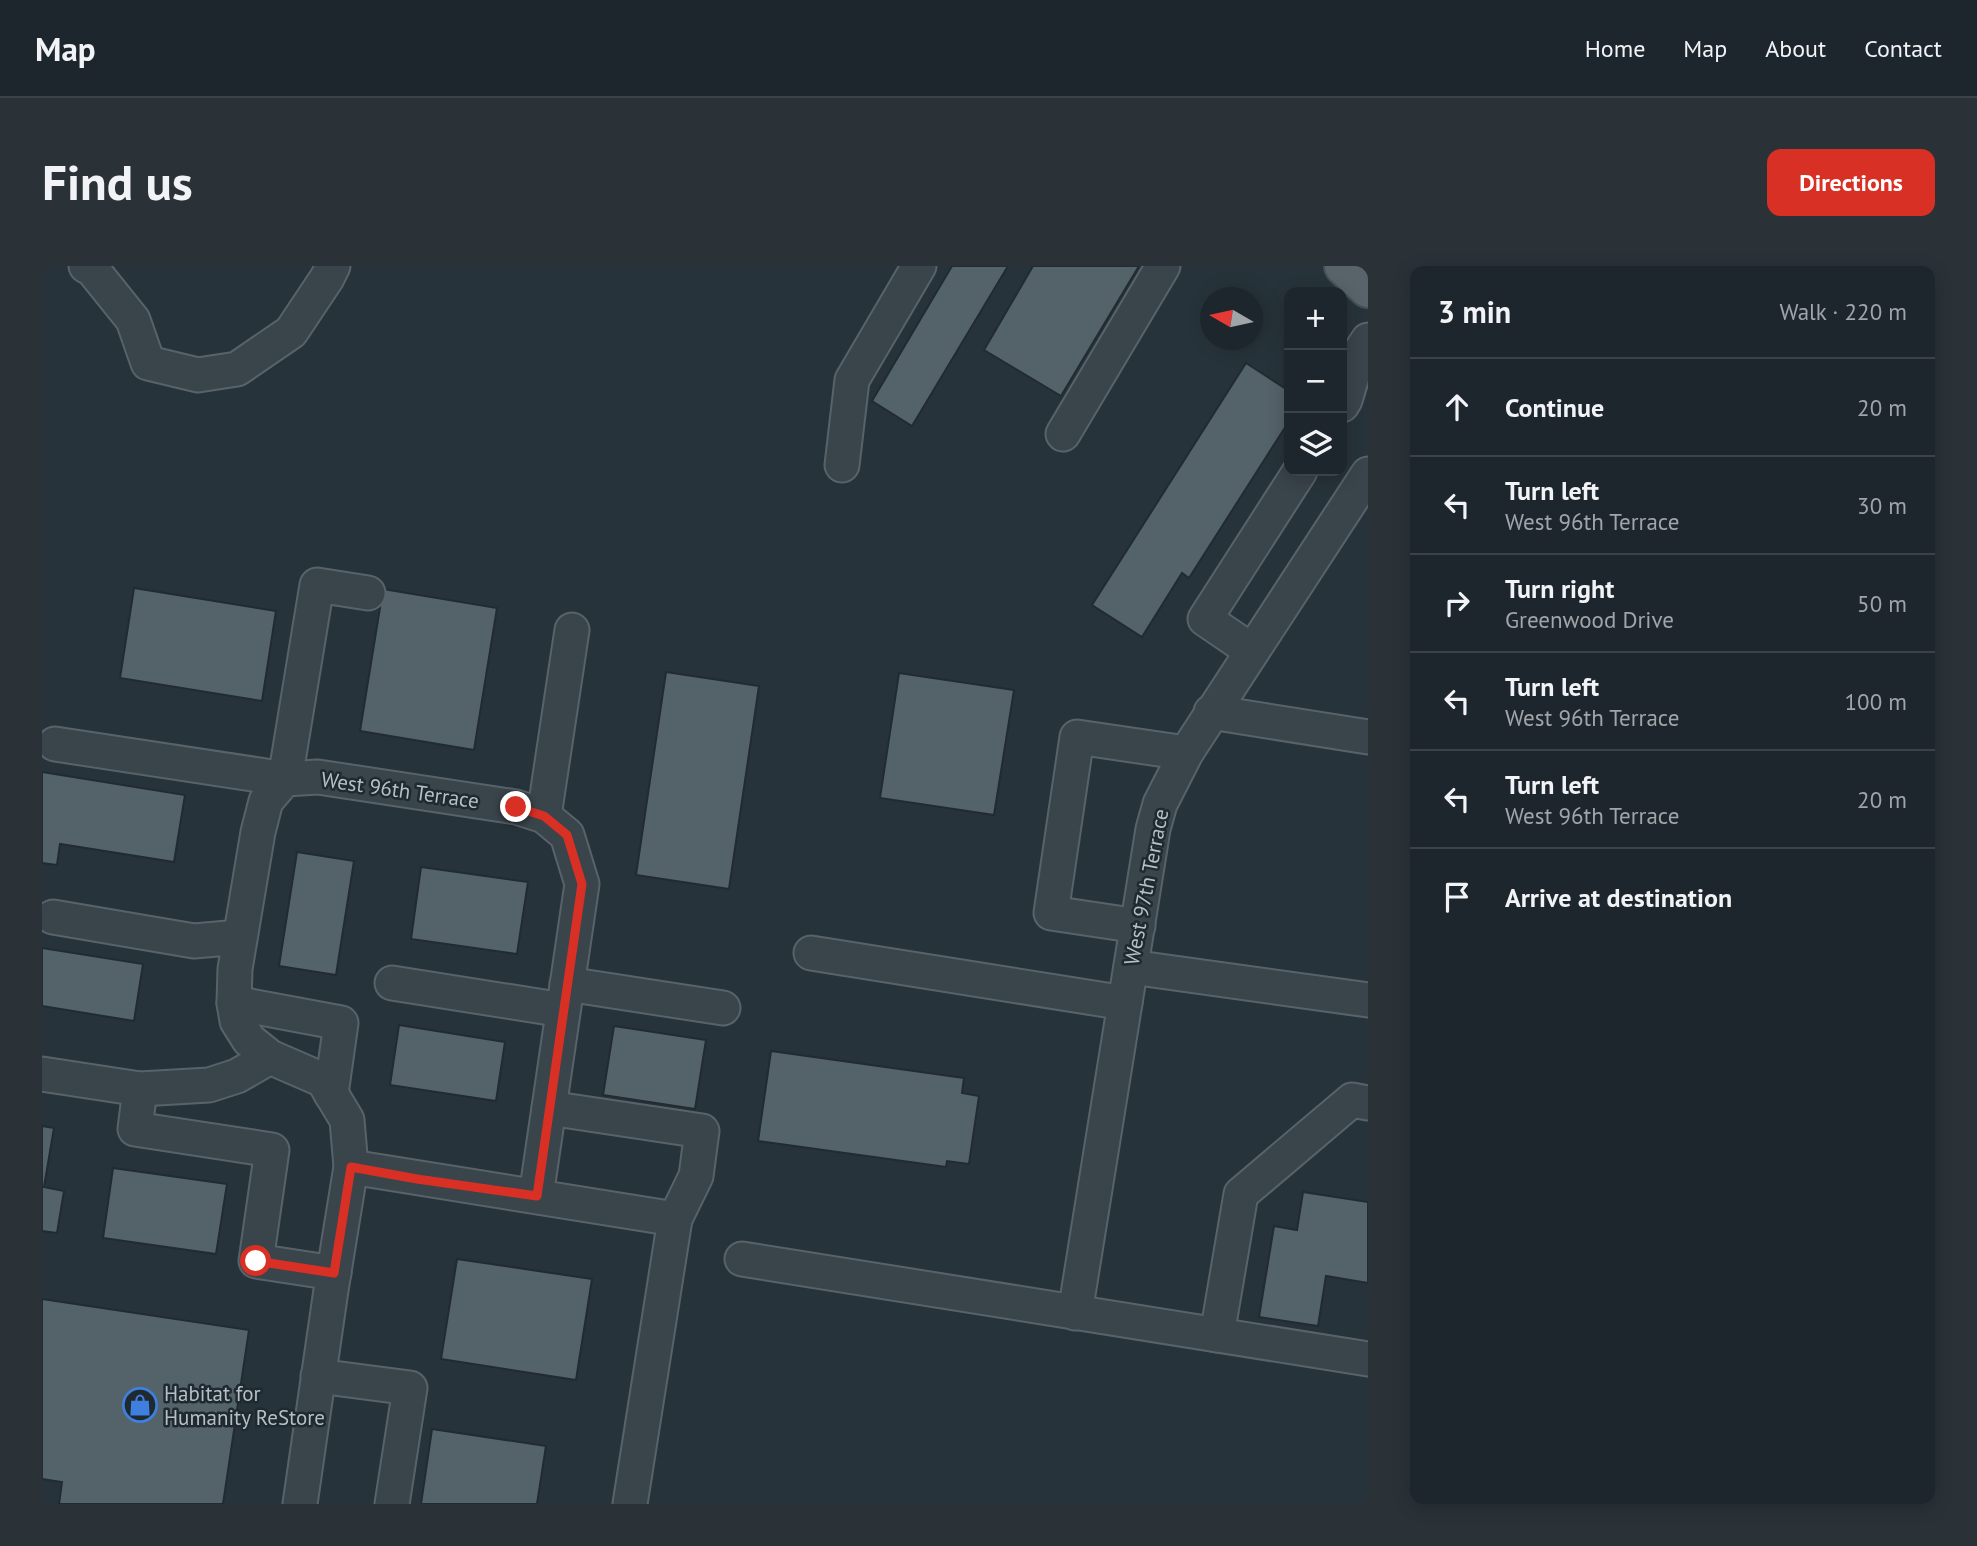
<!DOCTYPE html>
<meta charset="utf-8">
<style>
body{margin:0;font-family:"PT Sans",sans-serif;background:#2a3238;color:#f1f3f6}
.controls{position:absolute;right:21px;top:21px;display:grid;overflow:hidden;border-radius:14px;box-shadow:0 4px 18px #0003}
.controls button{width:63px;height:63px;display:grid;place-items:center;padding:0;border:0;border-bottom:2px solid #3b4348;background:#1d262c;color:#f1f3f6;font:35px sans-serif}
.compass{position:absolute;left:1158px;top:21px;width:63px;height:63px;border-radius:50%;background:#1d262c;box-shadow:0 4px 18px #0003;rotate:279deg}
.stop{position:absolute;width:21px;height:21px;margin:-16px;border:5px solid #d93025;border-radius:50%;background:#fff}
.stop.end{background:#d93025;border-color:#fff;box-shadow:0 2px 7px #0008}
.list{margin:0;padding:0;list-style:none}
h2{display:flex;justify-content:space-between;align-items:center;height:91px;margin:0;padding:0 28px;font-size:30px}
h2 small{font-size:23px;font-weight:400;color:#a0a5a9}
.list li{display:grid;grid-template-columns:46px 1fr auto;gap:21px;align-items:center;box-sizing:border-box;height:98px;padding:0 28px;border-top:2px solid #3b4348}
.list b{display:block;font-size:26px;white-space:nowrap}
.list p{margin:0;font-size:23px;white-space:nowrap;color:#a0a5a9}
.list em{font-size:23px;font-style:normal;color:#a0a5a9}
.icon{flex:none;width:38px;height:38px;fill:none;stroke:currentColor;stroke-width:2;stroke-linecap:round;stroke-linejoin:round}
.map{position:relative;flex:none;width:1326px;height:1238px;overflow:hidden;border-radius:14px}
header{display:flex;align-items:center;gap:42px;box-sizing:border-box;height:98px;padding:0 35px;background:#1d262c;border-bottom:2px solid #3b4348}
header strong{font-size:33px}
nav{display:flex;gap:38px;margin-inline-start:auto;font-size:24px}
.intro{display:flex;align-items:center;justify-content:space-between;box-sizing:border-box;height:168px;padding:0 42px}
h1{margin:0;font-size:49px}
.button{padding:18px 32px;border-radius:14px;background:#d93025;color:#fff;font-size:24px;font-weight:700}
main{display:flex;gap:42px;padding:0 42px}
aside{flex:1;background:#1d262c;border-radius:14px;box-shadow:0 4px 18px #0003}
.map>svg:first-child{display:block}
.building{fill:#54626a;stroke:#212b32;stroke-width:2}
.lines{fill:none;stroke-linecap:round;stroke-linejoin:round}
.minor-casing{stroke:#586269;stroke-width:37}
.major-casing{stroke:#465057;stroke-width:42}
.minor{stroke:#3a444b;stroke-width:33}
.major{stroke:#58646a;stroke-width:38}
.route{stroke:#d93025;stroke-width:9}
.labels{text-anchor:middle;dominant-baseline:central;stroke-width:5;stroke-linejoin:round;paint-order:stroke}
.street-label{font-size:21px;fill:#b6bfc6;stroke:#1f2930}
.poi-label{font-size:21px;fill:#b6bfc6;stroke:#1f2930;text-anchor:start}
</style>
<header>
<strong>Map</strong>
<nav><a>Home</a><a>Map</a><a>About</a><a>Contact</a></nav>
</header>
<div class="intro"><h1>Find us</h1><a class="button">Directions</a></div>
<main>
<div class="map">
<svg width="1326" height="1238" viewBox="0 0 1326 1238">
<rect width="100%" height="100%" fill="#27333a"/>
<g class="building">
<polygon points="910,0 966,0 870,160 830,135"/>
<polygon points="991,0 1097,0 1019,130 942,84"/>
<polygon points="1204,97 1247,125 1247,166 1242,163 1147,312 1140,307 1100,371 1050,339"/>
<polygon points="92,322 234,345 220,435 78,412"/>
<polygon points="341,323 455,342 432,484 318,465"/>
<polygon points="624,406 717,420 687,623 594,609"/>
<polygon points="857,407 972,424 952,549 838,532"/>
<polygon points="0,506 143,529 132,596 18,578 15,599 0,597"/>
<polygon points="255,586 312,595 294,709 237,700"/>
<polygon points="379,601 486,616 475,688 369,673"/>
<polygon points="0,682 101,698 92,755 0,740"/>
<polygon points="357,759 463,776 454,835 348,819"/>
<polygon points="572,760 664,774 653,843 561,829"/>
<polygon points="729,785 922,812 920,827 937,830 927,898 905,895 904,901 716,875"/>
<polygon points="0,860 12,862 2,921 22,925 15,967 0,965"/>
<polygon points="71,902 185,918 174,988 61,972"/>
<polygon points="1261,926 1326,936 1326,1017 1284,1010 1276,1060 1217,1051 1232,960 1255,964"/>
<polygon points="415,993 550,1013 534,1114 399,1093"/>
<polygon points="0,1033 207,1064 181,1238 17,1238 20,1216 0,1213"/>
<polygon points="390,1163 504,1180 495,1238 379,1238"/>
</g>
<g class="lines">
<g class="minor-casing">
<g id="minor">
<polyline points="44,0 50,3 91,54 106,97 156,109 195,103 249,66 285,12 291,0"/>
<polyline points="1300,139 1303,134 1317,88 1326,74"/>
<polyline points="1021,168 1121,0"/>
<polyline points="800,199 810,114 877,0"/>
<polyline points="1210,385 1163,353 1258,205"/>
<polyline points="1169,446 1326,471"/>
<polyline points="13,478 243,513 275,319 326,327"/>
<polyline points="502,550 530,364"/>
<polyline points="11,651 152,675 198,671"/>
<polyline points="1096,660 1009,647 1035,471 1144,487"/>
<polyline points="769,687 1083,737"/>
<polyline points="1089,701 1326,734"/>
<polyline points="350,717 521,744"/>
<polyline points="525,718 681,742"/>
<polyline points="192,737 299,757 289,828"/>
<polyline points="0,808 98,823 167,819 195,810 228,791"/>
<polyline points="98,823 93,863 230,884 214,995 292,1007"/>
<polyline points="507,842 660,865 654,910 633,953 588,1238"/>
<polyline points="309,901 633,953"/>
<polyline points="700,993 1326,1093"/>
<polyline points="1033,1047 1111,563 1118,538 1144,487 1326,208"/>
<polyline points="1175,1069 1199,928 1310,834 1326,837"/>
<polyline points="276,1110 368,1122 350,1238"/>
<polyline points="258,1238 289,1024 309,901 305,854 281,814 228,791 207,774 195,755 192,737 193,703 216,566 224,535 243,513 276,511 474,541 502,550 525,569 540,618 494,930"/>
</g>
</g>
<g class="major-casing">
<polyline id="major" points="1302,0 1326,22"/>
</g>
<use href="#minor" class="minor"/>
<use href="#major" class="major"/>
</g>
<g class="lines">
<polyline class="route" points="214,995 292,1007 309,901 375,913 495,930 540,618 525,569 502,550 474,541"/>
</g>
<defs>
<g id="shop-ring" transform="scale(1.75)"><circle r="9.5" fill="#1f2930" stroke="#3f7fe0" stroke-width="1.5"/><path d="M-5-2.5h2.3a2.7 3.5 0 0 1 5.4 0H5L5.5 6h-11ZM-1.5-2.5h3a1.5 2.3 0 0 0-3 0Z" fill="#3f7fe0"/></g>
</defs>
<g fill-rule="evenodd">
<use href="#shop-ring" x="98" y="1139"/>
</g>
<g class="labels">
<g class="street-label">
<text transform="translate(358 524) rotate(8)">West 96th Terrace</text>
<text transform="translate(1104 621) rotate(-79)">West 97th Terrace</text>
</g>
<g class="poi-label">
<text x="122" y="1127">Habitat for<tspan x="122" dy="24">Humanity ReStore</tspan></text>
</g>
</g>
</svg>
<div class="controls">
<button>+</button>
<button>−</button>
<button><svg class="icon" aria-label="layers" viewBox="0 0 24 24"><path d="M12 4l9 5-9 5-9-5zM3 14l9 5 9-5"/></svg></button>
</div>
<svg class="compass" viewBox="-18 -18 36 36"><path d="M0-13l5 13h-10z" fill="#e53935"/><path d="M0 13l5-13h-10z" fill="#a0a5a9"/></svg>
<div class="stop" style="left:214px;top:995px"></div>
<div class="stop end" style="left:474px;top:541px"></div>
</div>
<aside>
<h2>3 min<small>Walk · 220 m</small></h2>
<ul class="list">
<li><svg class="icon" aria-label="ahead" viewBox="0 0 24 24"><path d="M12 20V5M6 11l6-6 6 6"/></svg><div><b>Continue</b></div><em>20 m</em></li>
<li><svg class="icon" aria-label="left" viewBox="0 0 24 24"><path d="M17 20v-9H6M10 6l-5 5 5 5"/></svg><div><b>Turn left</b><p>West 96th Terrace</p></div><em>30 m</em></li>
<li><svg class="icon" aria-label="right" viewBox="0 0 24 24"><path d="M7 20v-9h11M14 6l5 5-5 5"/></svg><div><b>Turn right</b><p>Greenwood Drive</p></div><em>50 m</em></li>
<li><svg class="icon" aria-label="left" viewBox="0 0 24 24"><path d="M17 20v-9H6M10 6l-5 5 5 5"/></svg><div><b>Turn left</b><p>West 96th Terrace</p></div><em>100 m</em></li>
<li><svg class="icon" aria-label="left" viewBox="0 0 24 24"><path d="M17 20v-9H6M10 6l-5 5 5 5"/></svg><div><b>Turn left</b><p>West 96th Terrace</p></div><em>20 m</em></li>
<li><svg class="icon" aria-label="arrive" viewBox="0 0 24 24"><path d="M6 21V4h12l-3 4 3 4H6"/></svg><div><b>Arrive at destination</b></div></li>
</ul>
</aside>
</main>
